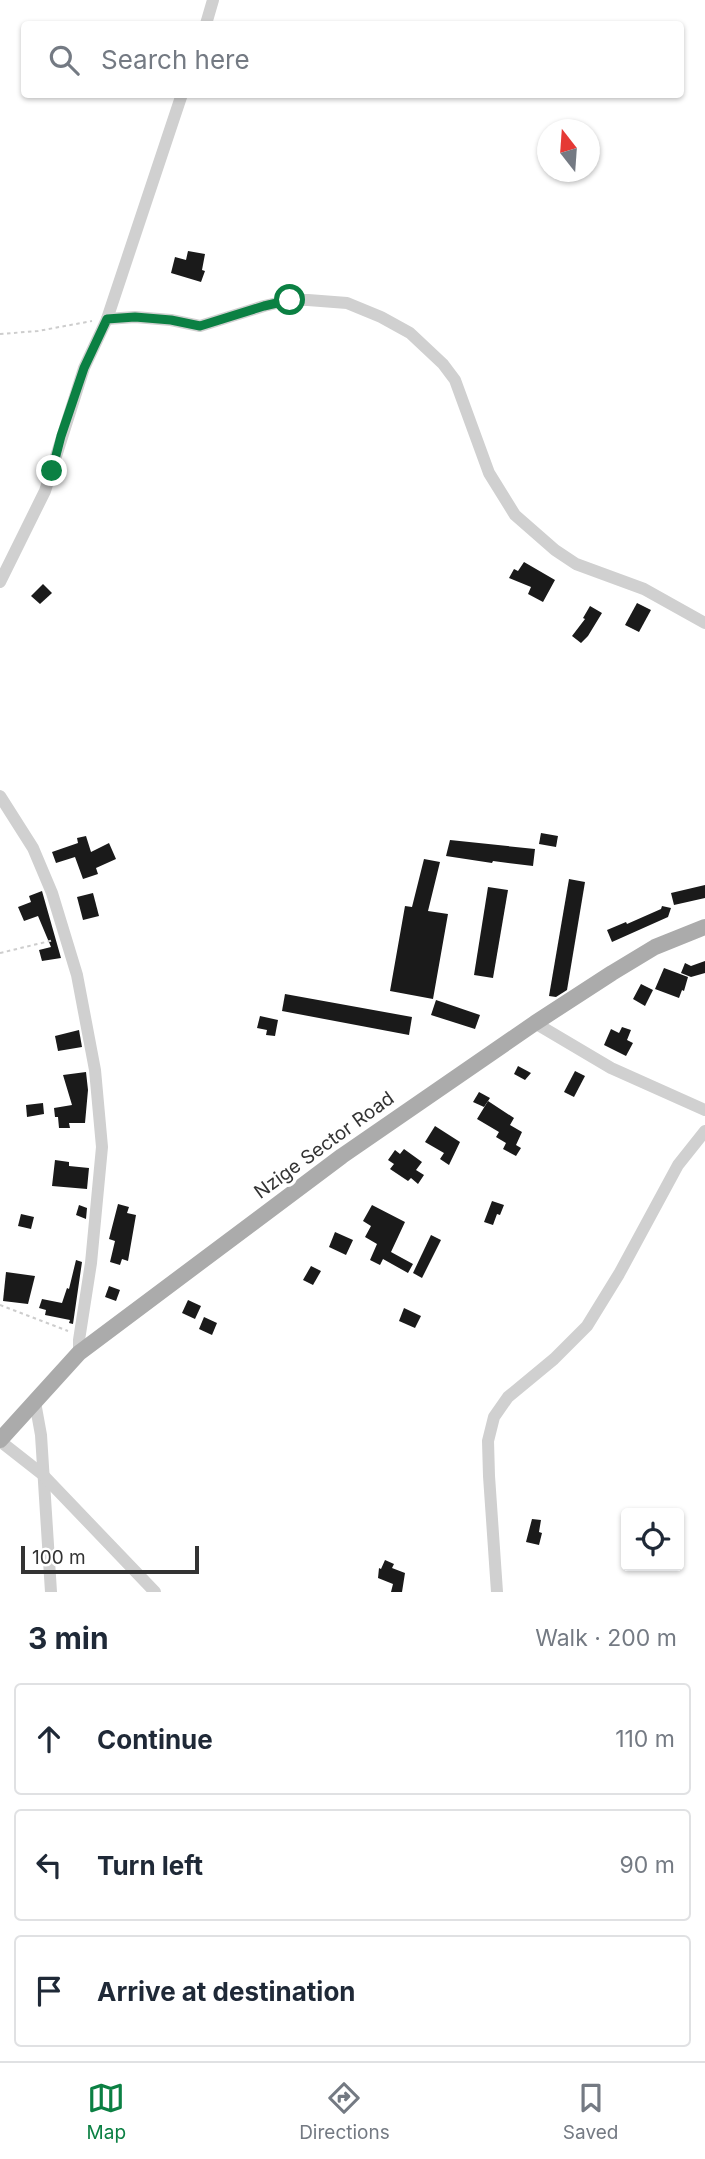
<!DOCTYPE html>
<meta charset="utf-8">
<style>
body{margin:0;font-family:Inter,sans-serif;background:#f2f2f3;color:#1f2937}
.controls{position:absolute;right:21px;bottom:21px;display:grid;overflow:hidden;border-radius:7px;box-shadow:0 2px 5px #0004}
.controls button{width:63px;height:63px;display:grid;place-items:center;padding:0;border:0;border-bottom:2px solid #e0e1e3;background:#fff;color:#1f2937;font:35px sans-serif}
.compass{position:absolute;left:537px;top:119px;width:63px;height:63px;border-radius:50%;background:#fff;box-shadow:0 2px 5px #0004;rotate:343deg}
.scale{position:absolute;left:21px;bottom:18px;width:178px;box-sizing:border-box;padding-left:7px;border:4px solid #333;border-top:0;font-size:19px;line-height:24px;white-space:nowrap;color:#333;-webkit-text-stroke:5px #fff;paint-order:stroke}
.stop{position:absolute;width:21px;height:21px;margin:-16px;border:5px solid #0b8043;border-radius:50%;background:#fff}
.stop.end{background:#0b8043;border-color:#fff;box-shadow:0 2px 7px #0008}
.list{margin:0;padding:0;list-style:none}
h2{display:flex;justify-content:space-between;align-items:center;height:91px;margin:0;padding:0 28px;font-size:30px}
h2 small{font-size:23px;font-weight:400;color:#747a83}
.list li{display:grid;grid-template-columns:46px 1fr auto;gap:21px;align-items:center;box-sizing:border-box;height:112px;margin:0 14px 14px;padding:0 14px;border:2px solid #e0e1e3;border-radius:7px}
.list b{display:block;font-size:26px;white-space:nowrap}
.list em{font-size:23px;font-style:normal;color:#747a83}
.icon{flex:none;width:38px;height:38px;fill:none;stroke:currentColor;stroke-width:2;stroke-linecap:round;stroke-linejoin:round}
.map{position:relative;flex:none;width:705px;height:1592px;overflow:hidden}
.search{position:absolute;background:#fff;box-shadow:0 2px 5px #0004;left:21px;right:21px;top:21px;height:77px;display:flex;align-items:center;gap:18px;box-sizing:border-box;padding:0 24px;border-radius:7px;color:#747a83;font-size:26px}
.sheet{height:469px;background:#fff}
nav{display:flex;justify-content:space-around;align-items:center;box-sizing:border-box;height:98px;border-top:2px solid #e0e1e3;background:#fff;font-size:19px;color:#747a83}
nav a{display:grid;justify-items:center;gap:4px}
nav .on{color:#0b8043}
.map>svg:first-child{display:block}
.building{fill:#1a1a1a}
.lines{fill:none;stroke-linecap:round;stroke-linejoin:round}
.path{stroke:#cdcdcd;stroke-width:2;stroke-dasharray:3.5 3.5;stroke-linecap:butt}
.minor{stroke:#d0d0d0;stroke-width:12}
.major{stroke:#ababab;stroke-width:16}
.route{stroke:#0b8043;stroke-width:9}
.labels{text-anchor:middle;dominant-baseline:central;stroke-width:7;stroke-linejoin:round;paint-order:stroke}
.street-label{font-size:19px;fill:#333;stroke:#fff}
</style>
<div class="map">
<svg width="705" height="1592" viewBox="0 0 705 1592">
<rect width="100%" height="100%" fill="#fff"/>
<g class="building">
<polygon points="188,251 205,254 202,270 205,271 201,282 171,273 175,257 186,260"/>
<polygon points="524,562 555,580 543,602 528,594 531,587 509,578 514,569 518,571"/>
<polygon points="43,584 52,593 40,604 31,596"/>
<polygon points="637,603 651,610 639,632 625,625"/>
<polygon points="590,606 602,613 588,636 581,643 572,636 585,619 583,618"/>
<polygon points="541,833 558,836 556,847 539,844"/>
<polygon points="86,836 91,852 109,843 116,859 96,868 98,874 83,879 75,857 56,863 52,852 78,843 77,838"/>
<polygon points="450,840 535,849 533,866 493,861 492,863 446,856"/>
<polygon points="424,859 440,862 428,911 448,914 433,999 390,991 405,906 412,907"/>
<polygon points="569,879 585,882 567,990 556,997 549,996"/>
<polygon points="705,885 705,898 674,905 671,893"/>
<polygon points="488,887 508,890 493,978 474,975"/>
<polygon points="42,891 61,958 42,961 39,950 51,947 38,916 24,921 18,907 31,902 29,896"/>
<polygon points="93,893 99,916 83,920 77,897"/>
<polygon points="662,906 671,908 668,917 612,942 607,930 626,922 627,924 661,909"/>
<polygon points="705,961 705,973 691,977 681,973 685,963 691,966"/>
<polygon points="664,968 688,977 684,991 682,990 679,998 655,989"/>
<polygon points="641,984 653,990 645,1006 633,999"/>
<polygon points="285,994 412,1017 409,1035 282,1011"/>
<polygon points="436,1000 480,1015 475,1029 431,1015"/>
<polygon points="260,1016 278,1020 275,1036 266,1035 267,1030 257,1028"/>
<polygon points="622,1027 631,1030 627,1040 633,1043 626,1056 604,1045 611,1029 619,1033"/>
<polygon points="79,1030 82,1047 58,1051 55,1036"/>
<polygon points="518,1066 531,1073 525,1080 514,1074"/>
<polygon points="575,1071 585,1076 574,1097 564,1092"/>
<polygon points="86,1072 88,1090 85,1123 69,1123 70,1128 59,1128 58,1117 55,1117 54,1108 72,1105 63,1075"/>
<polygon points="479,1092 490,1098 484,1107 473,1102"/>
<polygon points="488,1101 514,1118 510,1125 522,1132 516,1145 521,1148 516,1156 503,1149 506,1143 496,1137 499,1132 477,1119"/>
<polygon points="43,1103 44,1114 27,1117 26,1105"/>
<polygon points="435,1126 460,1142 449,1165 440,1159 444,1153 425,1142"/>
<polygon points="404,1149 422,1162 416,1170 424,1175 418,1184 411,1178 408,1181 390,1169 394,1164 388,1160 395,1150 400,1154"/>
<polygon points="55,1160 69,1162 69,1166 89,1168 87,1189 52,1186"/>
<polygon points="492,1201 504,1205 500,1215 497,1214 493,1225 484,1222"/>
<polygon points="118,1204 129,1207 127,1213 136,1215 128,1261 122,1259 120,1265 110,1262 115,1241 109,1239"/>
<polygon points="79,1205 87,1208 86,1219 76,1215"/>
<polygon points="372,1205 405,1222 391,1252 413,1264 408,1273 383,1259 380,1265 370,1260 377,1244 365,1237 371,1226 363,1221"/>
<polygon points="21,1214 34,1217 31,1229 18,1226"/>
<polygon points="335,1232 353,1240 346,1255 329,1247"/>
<polygon points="431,1235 441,1240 422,1278 413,1273"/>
<polygon points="76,1260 82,1262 73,1324 69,1323 70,1320 45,1315 46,1310 39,1308 42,1299 62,1303 67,1288 69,1289"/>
<polygon points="311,1266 321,1271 313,1285 303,1280"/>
<polygon points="6,1272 35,1276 28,1304 3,1301"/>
<polygon points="109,1286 120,1290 116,1301 105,1297"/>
<polygon points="188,1300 201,1306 195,1319 182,1313"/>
<polygon points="404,1308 421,1316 415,1328 399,1321"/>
<polygon points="204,1317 217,1323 212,1335 199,1329"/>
<polygon points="532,1519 541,1520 539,1532 542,1533 539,1545 526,1542"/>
<polygon points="385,1560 394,1564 392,1568 405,1573 402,1592 391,1592 393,1584 378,1578 379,1568 381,1569"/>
</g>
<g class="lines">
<g class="path">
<polyline points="0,334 38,331 92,321"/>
<polyline points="0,953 54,940"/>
<polyline points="0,1305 68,1331"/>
</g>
<g class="minor">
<polyline points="206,24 213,0"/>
<polyline points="107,319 135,317 171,320 200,326 264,306 290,300 308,300 347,303 381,317 410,333 443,364 455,380 489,473 515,515 555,550 576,564 644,589 705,623"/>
<polyline points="0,582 45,491 84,368 107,319 182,94"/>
<polyline points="0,796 33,848 52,893 77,975 95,1070 102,1147 91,1263 79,1340 79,1353"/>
<polyline points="535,1023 611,1068 705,1110"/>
<polyline points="35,1402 41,1435 51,1592"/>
<polyline points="0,1441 42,1474 155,1592"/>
<polyline points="497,1592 489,1476 488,1441 494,1417 508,1397 554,1359 587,1326 619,1274 678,1165 705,1131"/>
</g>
<polyline class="major" points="0,1440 79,1353 342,1156 535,1023 612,973 655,947 705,927"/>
</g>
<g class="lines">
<polyline class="route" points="52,471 61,436 84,368 107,319 135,317 171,320 200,326 264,306 290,300"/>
</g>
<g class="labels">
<g class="street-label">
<text transform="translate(324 1145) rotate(-36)">Nzige Sector Road</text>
</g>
</g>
</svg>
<div class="controls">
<button><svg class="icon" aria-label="locate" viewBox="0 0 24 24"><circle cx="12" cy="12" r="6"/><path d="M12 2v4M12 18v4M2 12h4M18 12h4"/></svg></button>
</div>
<svg class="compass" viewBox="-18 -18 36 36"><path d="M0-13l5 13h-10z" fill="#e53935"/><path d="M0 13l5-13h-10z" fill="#747a83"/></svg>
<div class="scale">100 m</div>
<div class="stop" style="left:290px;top:300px"></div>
<div class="stop end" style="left:52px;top:471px"></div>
<div class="search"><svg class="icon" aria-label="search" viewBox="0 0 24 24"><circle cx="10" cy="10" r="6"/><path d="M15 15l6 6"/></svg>Search here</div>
</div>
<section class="sheet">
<h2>3 min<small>Walk · 200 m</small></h2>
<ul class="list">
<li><svg class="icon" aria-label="ahead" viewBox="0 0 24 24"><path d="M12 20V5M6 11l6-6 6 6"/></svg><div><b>Continue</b></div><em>110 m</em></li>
<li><svg class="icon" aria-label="left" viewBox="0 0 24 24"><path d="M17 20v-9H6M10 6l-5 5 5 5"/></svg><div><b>Turn left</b></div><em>90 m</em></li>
<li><svg class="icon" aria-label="arrive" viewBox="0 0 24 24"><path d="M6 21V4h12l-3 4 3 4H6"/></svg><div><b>Arrive at destination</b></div></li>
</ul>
</section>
<nav>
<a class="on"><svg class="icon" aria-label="map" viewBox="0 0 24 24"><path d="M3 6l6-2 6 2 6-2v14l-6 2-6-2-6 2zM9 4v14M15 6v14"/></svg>Map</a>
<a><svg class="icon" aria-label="directions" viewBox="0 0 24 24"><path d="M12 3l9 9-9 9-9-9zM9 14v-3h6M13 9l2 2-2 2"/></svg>Directions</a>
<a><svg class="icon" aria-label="saved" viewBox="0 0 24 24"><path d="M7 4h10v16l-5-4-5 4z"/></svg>Saved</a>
</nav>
